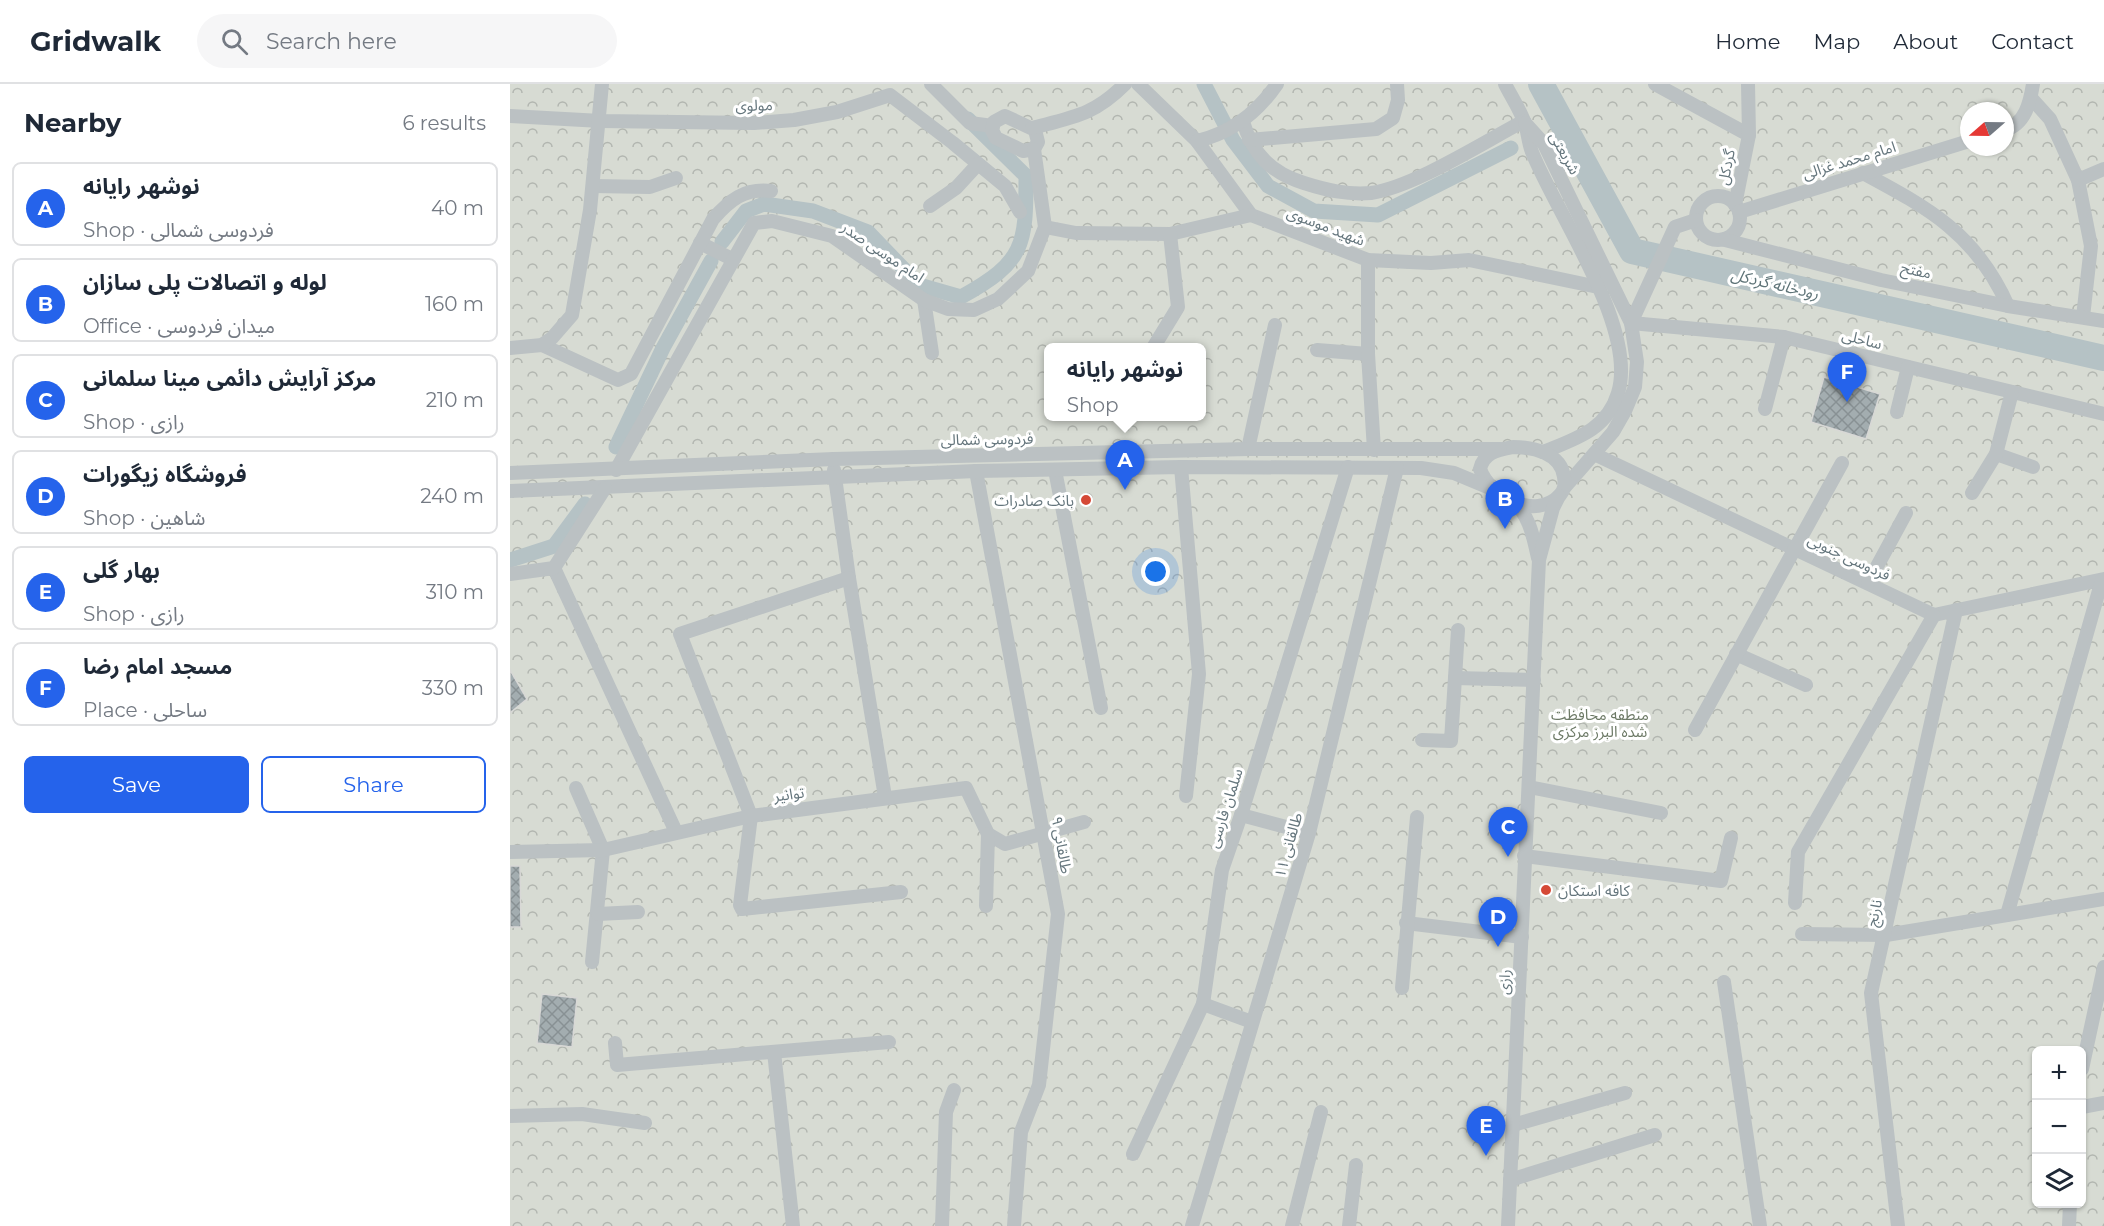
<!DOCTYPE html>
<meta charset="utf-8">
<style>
body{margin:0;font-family:Montserrat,"Noto Sans Arabic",sans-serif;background:#f6f6f7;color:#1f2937}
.controls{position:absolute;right:18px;bottom:18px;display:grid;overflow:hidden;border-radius:9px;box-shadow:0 2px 4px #0004}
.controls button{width:54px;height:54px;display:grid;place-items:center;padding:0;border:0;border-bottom:2px solid #e0e1e3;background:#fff;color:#1f2937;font:30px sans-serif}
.compass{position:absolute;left:1450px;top:18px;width:54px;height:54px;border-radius:50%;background:#fff;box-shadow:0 2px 4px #0004;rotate:250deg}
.you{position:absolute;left:646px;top:488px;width:21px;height:21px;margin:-15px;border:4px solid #fff;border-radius:50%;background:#1a73e8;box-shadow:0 0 0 9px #1a73e833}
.badge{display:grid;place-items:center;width:39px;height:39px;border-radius:50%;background:#2563eb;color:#fff;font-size:20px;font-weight:700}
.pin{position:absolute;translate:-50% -50px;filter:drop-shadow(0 2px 3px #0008)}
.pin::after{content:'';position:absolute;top:32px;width:21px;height:18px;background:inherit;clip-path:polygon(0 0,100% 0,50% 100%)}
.popup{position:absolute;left:534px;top:259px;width:162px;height:78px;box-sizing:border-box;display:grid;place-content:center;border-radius:9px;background:#fff;filter:drop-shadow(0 2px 4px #0005);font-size:20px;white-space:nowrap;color:#747a83}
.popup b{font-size:22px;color:#1f2937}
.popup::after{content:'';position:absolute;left:50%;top:100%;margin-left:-12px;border:12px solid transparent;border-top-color:#fff}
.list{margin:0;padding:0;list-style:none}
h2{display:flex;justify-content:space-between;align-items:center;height:78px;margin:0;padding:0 24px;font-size:26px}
h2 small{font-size:20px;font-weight:400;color:#747a83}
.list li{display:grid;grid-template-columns:39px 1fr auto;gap:18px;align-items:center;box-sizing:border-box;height:84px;margin:0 12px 12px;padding:0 12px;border:2px solid #e0e1e3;border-radius:9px}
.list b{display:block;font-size:22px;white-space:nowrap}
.list p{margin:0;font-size:20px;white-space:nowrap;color:#747a83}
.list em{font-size:20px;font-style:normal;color:#747a83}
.actions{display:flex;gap:12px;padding:18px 24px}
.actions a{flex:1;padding:14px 0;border:2px solid #2563eb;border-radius:9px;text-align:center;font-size:21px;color:#2563eb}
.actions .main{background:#2563eb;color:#fff}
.icon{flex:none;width:33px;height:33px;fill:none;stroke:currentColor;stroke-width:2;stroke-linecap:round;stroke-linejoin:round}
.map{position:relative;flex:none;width:1594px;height:1142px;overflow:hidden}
header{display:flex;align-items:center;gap:36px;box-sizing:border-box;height:84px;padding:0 30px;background:#fff;border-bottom:2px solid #e0e1e3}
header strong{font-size:28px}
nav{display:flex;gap:33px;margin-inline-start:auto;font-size:21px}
.search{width:420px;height:54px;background:#f6f6f7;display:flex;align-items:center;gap:15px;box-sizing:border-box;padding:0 21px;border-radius:33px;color:#747a83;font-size:22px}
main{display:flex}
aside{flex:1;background:#fff}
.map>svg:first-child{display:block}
.forest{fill:url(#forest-crowns);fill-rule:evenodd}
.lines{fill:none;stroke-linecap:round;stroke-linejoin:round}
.canal{stroke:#b5c2c5;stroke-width:15}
.river{stroke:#b5c2c5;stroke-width:26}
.building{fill:url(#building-cross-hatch);stroke:#d8d8d6;stroke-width:1.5}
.minor{stroke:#bbc1c3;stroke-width:14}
.poi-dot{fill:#d54936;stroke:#fff;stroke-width:2}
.labels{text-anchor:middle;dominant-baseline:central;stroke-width:6;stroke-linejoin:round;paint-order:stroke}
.street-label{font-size:15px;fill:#64757c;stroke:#fff}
.poi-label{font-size:15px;fill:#64757c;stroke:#fff;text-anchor:end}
.park-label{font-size:15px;fill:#6d7a66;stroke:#fff}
.water-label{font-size:16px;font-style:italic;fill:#5f7478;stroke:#fff}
</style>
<header>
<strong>Gridwalk</strong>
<div class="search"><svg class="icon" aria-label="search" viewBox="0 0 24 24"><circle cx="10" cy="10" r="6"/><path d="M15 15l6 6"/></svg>Search here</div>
<nav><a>Home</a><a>Map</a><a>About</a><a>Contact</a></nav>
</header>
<main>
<aside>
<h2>Nearby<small>6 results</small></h2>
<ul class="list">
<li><span class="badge">A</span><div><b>نوشهر رایانه</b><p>Shop · فردوسی شمالی</p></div><em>40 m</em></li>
<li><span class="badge">B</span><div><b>لوله و اتصالات پلی سازان</b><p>Office · میدان فردوسی</p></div><em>160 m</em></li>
<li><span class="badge">C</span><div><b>مرکز آرایش دائمی مینا سلمانی</b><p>Shop · رازی</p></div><em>210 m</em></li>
<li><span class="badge">D</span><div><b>فروشگاه زیگورات</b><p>Shop · شاهین</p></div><em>240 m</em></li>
<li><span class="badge">E</span><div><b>بهار گلی</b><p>Shop · رازی</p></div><em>310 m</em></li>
<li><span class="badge">F</span><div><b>مسجد امام رضا</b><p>Place · ساحلی</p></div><em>330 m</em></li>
</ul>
<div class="actions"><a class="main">Save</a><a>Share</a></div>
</aside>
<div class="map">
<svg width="1594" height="1142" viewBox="0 0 1594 1142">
<defs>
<pattern id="forest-crowns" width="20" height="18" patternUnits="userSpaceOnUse" patternTransform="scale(1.5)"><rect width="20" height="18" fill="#d7dbd3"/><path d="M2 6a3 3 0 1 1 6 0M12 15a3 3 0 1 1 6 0" fill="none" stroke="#b2b6b0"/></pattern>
<pattern id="building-cross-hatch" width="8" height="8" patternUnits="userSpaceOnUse" patternTransform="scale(1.5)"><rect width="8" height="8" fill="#a3adb0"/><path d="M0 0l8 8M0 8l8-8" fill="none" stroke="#889194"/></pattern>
</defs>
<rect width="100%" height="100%" fill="#f7f6f4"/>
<path class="forest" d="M0 0H1594V1142H0ZM1459 27H1495V63H1459ZM538 264H692V332H538ZM1526 966H1572V1120H1526Z"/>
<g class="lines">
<g class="canal">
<polyline points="694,0 723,56 758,102 804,127 868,131 1001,64"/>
<path d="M212 158 236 127 254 120 303 127 358 148 409 201 451 213C515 178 516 161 516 92L458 35"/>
<polyline points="106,363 153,264 201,177"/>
<polyline points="0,476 44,462 75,420"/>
</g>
<polyline class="river" points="1031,0 1122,167 1594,274"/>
</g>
<g class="building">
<polygon points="1314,293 1370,310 1356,355 1301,338"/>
<polygon points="0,586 17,615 0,629"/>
<polygon points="0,782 10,782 11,843 0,843"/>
<polygon points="32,910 67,914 62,963 27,959"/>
</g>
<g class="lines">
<g class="minor">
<polyline points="421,0 460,39 483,42"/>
<polyline points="628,0 687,57 741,131 858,176 921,179 959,176 1088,203"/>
<path d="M995 0C1001 12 1009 24 1014 37 1018 47 1018 58 1022 68 1046 129 1128 244 1108 309 1097 346 1065 355 1033 368"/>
<polyline points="1145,0 1239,51 1225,121"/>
<polyline points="1238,0 1239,51"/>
<polyline points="1521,14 1540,35 1568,96 1581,162 1573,233"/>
<polyline points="0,32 91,37 244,39 284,36 327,28 380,11 443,59 495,102 510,128"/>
<polygon points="495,32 525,46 528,58 524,65 513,67 486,54 482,46 484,38"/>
<path d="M733 38C743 70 761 89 794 99 816 106 837 111 861 109 904 103 974 58 1014 37"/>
<polyline points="1015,39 1034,60 1121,239 1127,278 1125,303 1115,327 1103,348 1055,403"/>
<path d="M522 44C564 33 584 31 615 0"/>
<path d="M1495 46C1515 40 1520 19 1523 0"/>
<polyline points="739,56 866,45 883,34 888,16 887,0"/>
<path d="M687 57C722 49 747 29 767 0"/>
<path d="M1353 89C1420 125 1466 150 1498 222"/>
<polyline points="1568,96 1594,85"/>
<polyline points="83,102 140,103 166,94"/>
<circle cx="1208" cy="134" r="22"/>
<polyline points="420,122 446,104 468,80"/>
<polyline points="1229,128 1459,57"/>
<polyline points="1186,136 1165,143 1121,239 1274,253 1594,330"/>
<polyline points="535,143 566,149 660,150 741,131"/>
<polyline points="1215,156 1371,196 1498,222 1594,237"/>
<polyline points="190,159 222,175"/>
<polyline points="414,216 422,269"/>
<path d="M32 261 108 296 121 290 203 135C220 116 234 104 261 107"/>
<polyline points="0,264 32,261 42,254 62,231 80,126 92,0"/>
<polyline points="643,264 668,223 660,150"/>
<polyline points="807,266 858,270 858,176"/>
<polyline points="858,270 864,366"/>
<polyline points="1255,325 1274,253"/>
<polyline points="1387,328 1398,283"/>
<path d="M1003 363C1023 363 1051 369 1054 393 1055 400 1055 405 1050 411 1025 437 980 413 970 385 974 368 988 366 1003 363Z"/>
<polyline points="738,365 765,241"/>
<polyline points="1084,370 1424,531 1594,495"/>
<polyline points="1486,370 1523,383"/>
<polyline points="671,383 689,590 676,712"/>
<polyline points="106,386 244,139 262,137 322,152 414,216 438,225 464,226 488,215 518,187 535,143 524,65"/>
<polyline points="324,386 339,494 375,713"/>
<polyline points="545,386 591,624"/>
<polyline points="466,387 548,830 529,1001 511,1048 504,1142"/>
<polyline points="0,389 324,375 738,365 990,365"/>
<polyline points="0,407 466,387 671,383 911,384 944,389 980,404"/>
<polyline points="1462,409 1486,370 1502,308"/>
<path d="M1001 417C1019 427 1024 456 1028 474"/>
<polyline points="44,484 166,748"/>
<polyline points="0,490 44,484 95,404"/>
<polyline points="339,494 170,550 241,732 230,821 232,825 391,808"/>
<polyline points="1358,499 1396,429"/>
<polyline points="1226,570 1296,601"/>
<polyline points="945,594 1024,596"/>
<polyline points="1185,646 1332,379"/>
<polyline points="912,656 941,657 948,546"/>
<polyline points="1019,703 1151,729"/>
<polyline points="66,704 93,766 82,878"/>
<polyline points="731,731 799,749"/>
<polyline points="0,768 93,766 241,732 456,704 478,750 495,760 574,738"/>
<polyline points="1014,772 1211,797 1221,754"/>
<polyline points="1285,819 1288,768 1424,531"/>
<polyline points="476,822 478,750"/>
<polyline points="88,830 128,828"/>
<polyline points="1497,831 1592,496"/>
<polyline points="896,839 1012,853"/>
<polyline points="1292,850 1376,851 1594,815"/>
<polyline points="1214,898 1250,1142"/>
<polyline points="892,904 907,733"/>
<polyline points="693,920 742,938"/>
<polyline points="105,959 107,981 379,958"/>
<polyline points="264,968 283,1142"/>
<polyline points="1572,985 1594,883"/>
<polyline points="1572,1023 1594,1019"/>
<polyline points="0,1032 72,1030 135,1039"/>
<polyline points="1003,1041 1115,1009"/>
<polyline points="623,1070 693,920 712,786 731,731 838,383"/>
<polyline points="1000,1096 1145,1051"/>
<polyline points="432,1142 436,1028 444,1006"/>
<polyline points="682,1142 799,749 887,384"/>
<polyline points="782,1142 811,1028"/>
<polyline points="839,1142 846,1081"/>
<polyline points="998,1142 1029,476 1043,424 1049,412"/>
<polyline points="1388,1142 1361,909 1446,526"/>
<polyline points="1559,1142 1560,1120"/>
</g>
</g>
<g class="poi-dot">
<circle cx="576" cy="416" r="6"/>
<circle cx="1036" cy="806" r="6"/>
</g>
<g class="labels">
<g class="street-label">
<text transform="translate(244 21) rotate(-1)">مولوی</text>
<text transform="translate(1055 69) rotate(61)">شریعتی</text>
<text transform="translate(1339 76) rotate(-17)">امام محمد غزالی</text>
<text transform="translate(1216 83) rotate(-78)">گردکل</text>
<text transform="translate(816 142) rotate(21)">شهید موسوی</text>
<text transform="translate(373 168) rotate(34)">امام موسی صدر</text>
<text transform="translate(1406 186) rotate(12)">مفتح</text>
<text transform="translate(1352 255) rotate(14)">ساحلی</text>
<text transform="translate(477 355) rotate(-1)">فردوسی شمالی</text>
<text transform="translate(1339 473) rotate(25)">فردوسی جنوبی</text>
<text transform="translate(279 710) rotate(-8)">توانیر</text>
<text transform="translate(715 724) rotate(-72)">سلمان فارسی</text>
<text transform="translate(552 761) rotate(80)">طالقانی ۹</text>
<text transform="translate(778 761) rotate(-74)">طالقانی ۱۱</text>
<text transform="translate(1364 829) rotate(-78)">نارنج</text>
<text transform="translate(994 898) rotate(-87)">رازی</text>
</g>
<g class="poi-label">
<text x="564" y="416">بانک صادرات</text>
<text x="1048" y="806" text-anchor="start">کافه استکان</text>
</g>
<g class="park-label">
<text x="1090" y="630">منطقه محافظت<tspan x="1090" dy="17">شده البرز مرکزی</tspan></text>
</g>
<g class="water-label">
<text transform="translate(1265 200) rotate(13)">رودخانه گردکل</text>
</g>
</g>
</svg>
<div class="controls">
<button>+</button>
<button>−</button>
<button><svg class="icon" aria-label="layers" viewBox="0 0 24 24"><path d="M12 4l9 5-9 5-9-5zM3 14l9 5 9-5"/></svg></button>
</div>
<svg class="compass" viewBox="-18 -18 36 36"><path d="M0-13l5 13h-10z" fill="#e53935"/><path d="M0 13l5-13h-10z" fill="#747a83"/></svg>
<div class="you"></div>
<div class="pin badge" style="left:615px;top:406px">A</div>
<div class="popup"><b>نوشهر رایانه</b>Shop</div>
<div class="pin badge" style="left:995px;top:445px">B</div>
<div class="pin badge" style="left:998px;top:773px">C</div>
<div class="pin badge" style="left:988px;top:863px">D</div>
<div class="pin badge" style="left:976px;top:1072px">E</div>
<div class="pin badge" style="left:1337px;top:318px">F</div>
</div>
</main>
